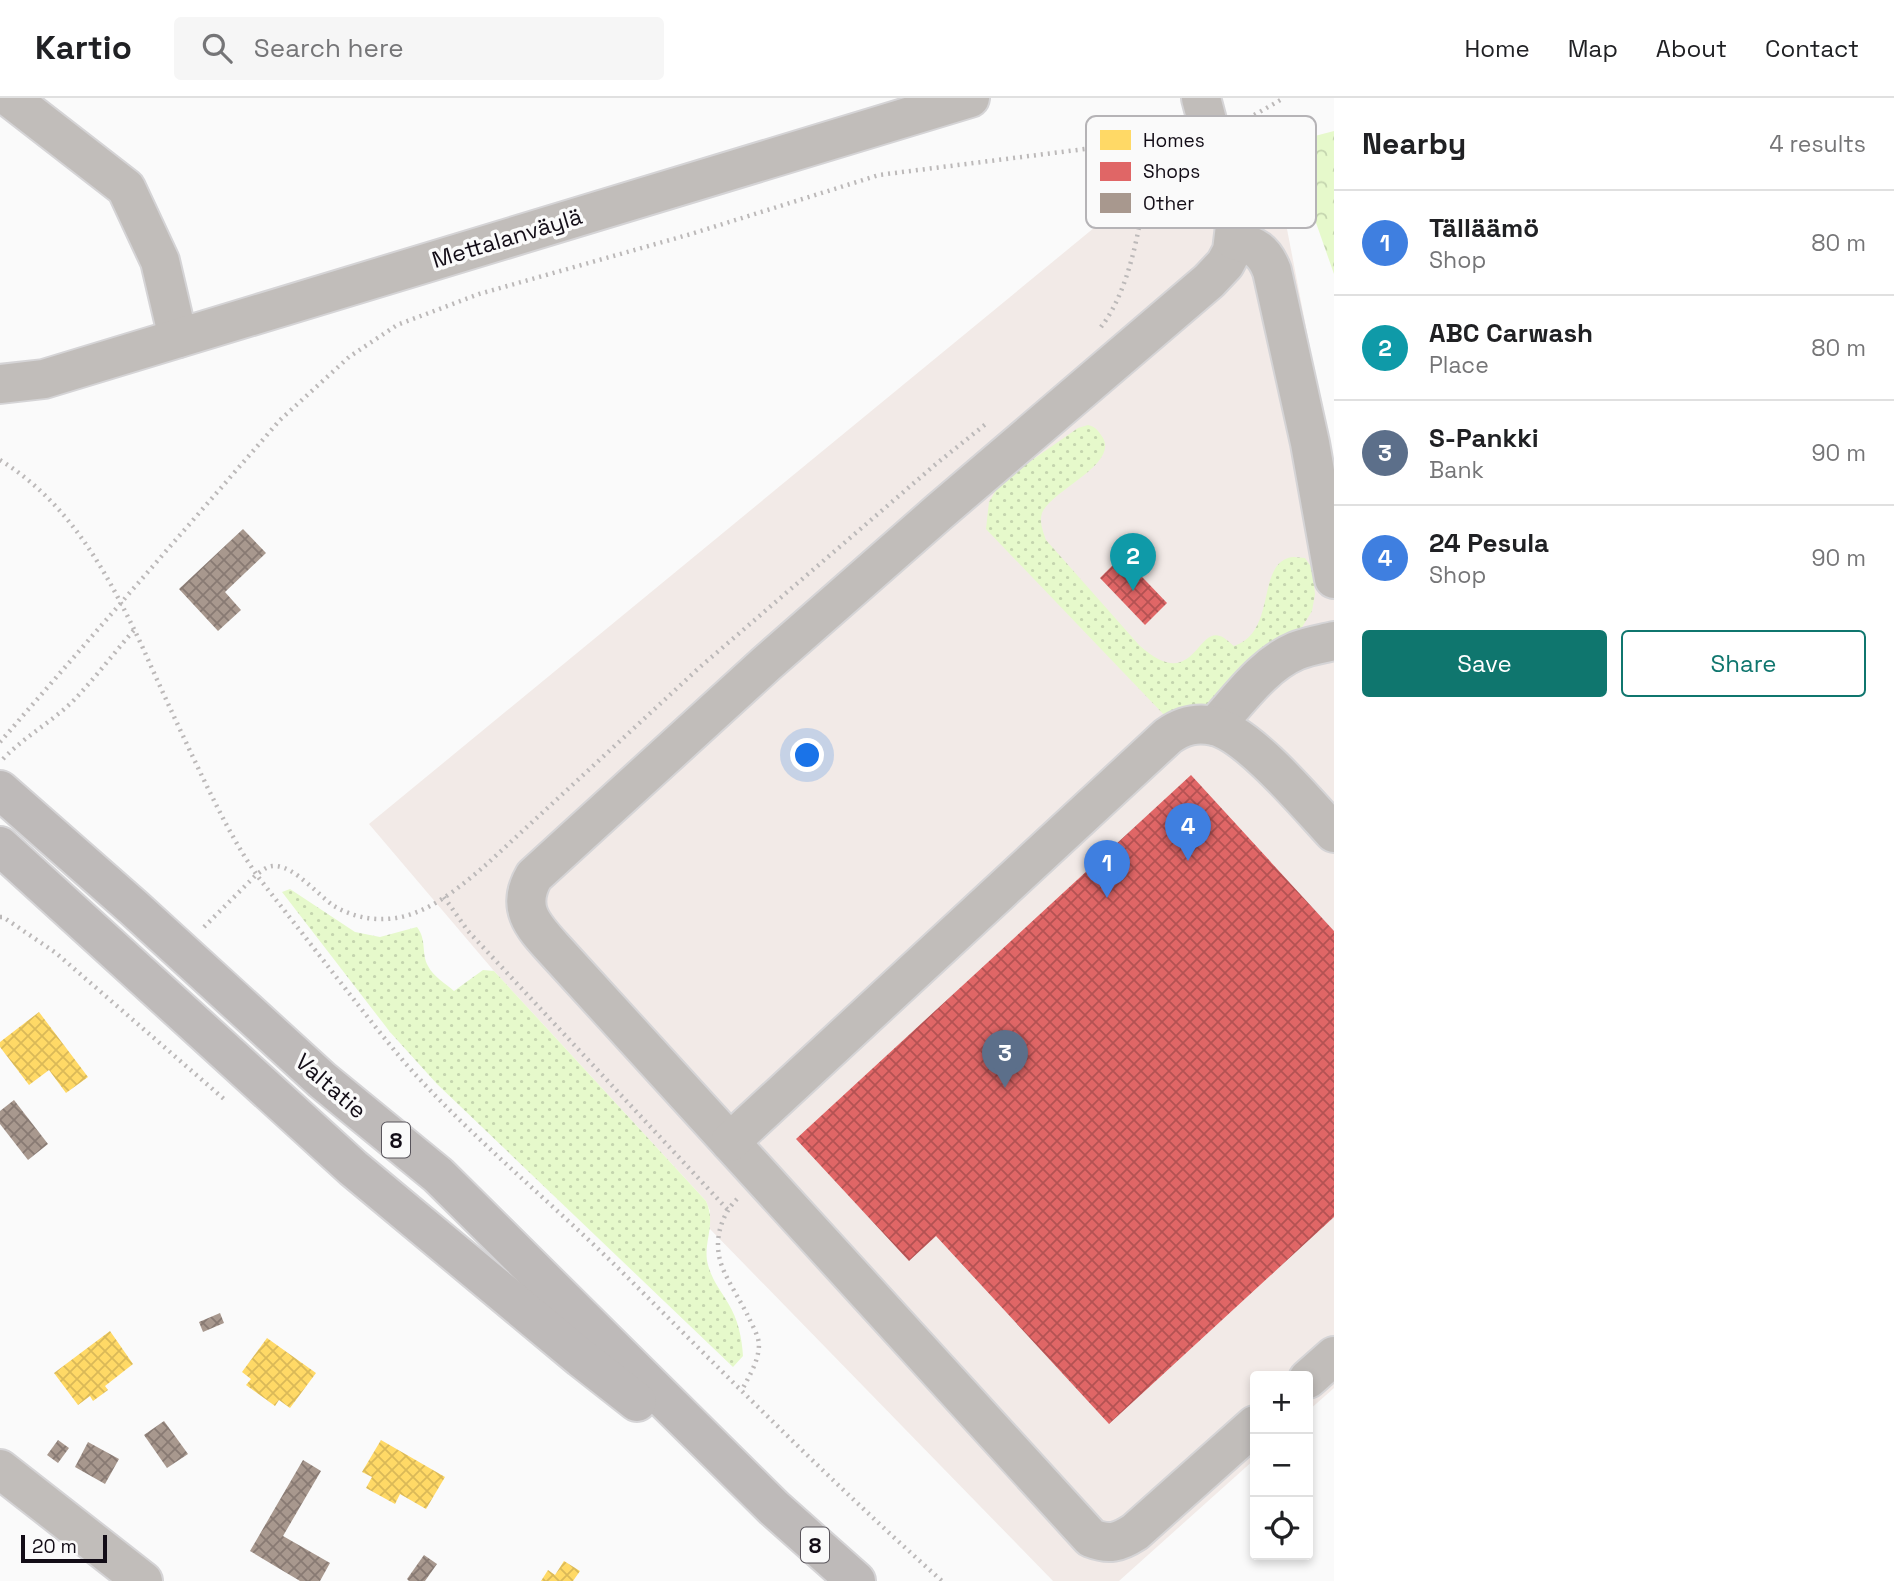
<!DOCTYPE html>
<meta charset="utf-8">
<style>
body{margin:0;font-family:"Space Grotesk",sans-serif;background:#f6f6f6;color:#202124}
.controls{position:absolute;right:21px;bottom:21px;display:grid;overflow:hidden;border-radius:7px;box-shadow:0 4px 10px #0003}
.controls button{width:63px;height:63px;display:grid;place-items:center;padding:0;border:0;border-bottom:2px solid #e0e0e0;background:#fff;color:#202124;font:35px sans-serif}
.scale{position:absolute;left:21px;bottom:18px;width:86px;box-sizing:border-box;padding-left:7px;border:4px solid #130d17;border-top:0;font-size:19px;line-height:24px;white-space:nowrap;color:#130d17;-webkit-text-stroke:5px #fafafa;paint-order:stroke}
.you{position:absolute;left:808px;top:658px;width:24px;height:24px;margin:-18px;border:5px solid #fff;border-radius:50%;background:#1a73e8;box-shadow:0 0 0 10px #1a73e833}
.badge{display:grid;place-items:center;width:46px;height:46px;border-radius:50%;background:#0f766e;color:#fff;font-size:23px;font-weight:700}
.pin{position:absolute;translate:-50% -58px;filter:drop-shadow(0 2px 4px #0008)}
.pin::after{content:'';position:absolute;top:37px;width:24px;height:21px;background:inherit;clip-path:polygon(0 0,100% 0,50% 100%)}
.list{margin:0;padding:0;list-style:none}
h2{display:flex;justify-content:space-between;align-items:center;height:91px;margin:0;padding:0 28px;font-size:30px}
h2 small{font-size:23px;font-weight:400;color:#757577}
.list li{display:grid;grid-template-columns:46px 1fr auto;gap:21px;align-items:center;box-sizing:border-box;height:105px;padding:0 28px;border-top:2px solid #e0e0e0}
.list b{display:block;font-size:26px;white-space:nowrap}
.list p{margin:0;font-size:23px;white-space:nowrap;color:#757577}
.list em{font-size:23px;font-style:normal;color:#757577}
.actions{display:flex;gap:14px;padding:21px 28px}
.actions a{flex:1;padding:16px 0;border:2px solid #0f766e;border-radius:7px;text-align:center;font-size:24px;color:#0f766e}
.actions .main{background:#0f766e;color:#fff}
.icon{flex:none;width:38px;height:38px;fill:none;stroke:currentColor;stroke-width:2;stroke-linecap:round;stroke-linejoin:round}
.map{position:relative;flex:none;width:1334px;height:1483px;overflow:hidden}
header{display:flex;align-items:center;gap:42px;box-sizing:border-box;height:98px;padding:0 35px;background:#fff;border-bottom:2px solid #e0e0e0}
header strong{font-size:33px}
nav{display:flex;gap:38px;margin-inline-start:auto;font-size:24px}
.search{width:490px;height:63px;background:#f6f6f6;display:flex;align-items:center;gap:18px;box-sizing:border-box;padding:0 24px;border-radius:7px;color:#757577;font-size:26px}
main{display:flex}
aside{flex:1;background:#fff}
.map>svg:first-child{display:block}
.commercial{fill:#f2eae7}
.grass{fill:url(#grass-dots)}
.forest{fill:url(#forest-crowns)}
.homes{fill:url(#homes-cross-hatch)}
.shops{fill:url(#shops-cross-hatch)}
.building{fill:url(#building-cross-hatch)}
.lines{fill:none;stroke-linecap:round;stroke-linejoin:round}
.minor-casing{stroke:#d5d4d6;stroke-width:42}
.highway-casing{stroke:#d5d4d6;stroke-width:42}
.path{stroke:#bcb9b9;stroke-width:4.5;stroke-dasharray:2 5;stroke-linecap:butt}
.minor{stroke:#c1bdba;stroke-width:38}
.highway{stroke:#bebab9;stroke-width:38}
.labels{text-anchor:middle;dominant-baseline:central;stroke-width:7;stroke-linejoin:round;paint-order:stroke}
.shield{fill:#fafafa;stroke:#58545b;stroke-width:2}
.shield-label{font-size:21px;font-weight:bold;fill:#130d17}
.street-label{font-size:23px;fill:#130d17;stroke:#fafafa}
.key{fill:#fafafa;stroke:#b5b3b6;stroke-width:2}
.key-label{font-size:19px;fill:#130d17}
</style>
<header>
<strong>Kartio</strong>
<div class="search"><svg class="icon" aria-label="search" viewBox="0 0 24 24"><circle cx="10" cy="10" r="6"/><path d="M15 15l6 6"/></svg>Search here</div>
<nav><a>Home</a><a>Map</a><a>About</a><a>Contact</a></nav>
</header>
<main>
<div class="map">
<svg width="1334" height="1483" viewBox="0 0 1334 1483">
<defs>
<pattern id="grass-dots" width="8" height="8" patternUnits="userSpaceOnUse" patternTransform="scale(1.75)"><rect width="8" height="8" fill="#e6f9cb"/><path d="M2 2h.1M6 6h.1" fill="none" stroke="#c4d4ae" stroke-width="1.8" stroke-linecap="round"/></pattern>
<pattern id="forest-crowns" width="20" height="18" patternUnits="userSpaceOnUse" patternTransform="scale(1.75)"><rect width="20" height="18" fill="#e6f9cb"/><path d="M2 6a3 3 0 1 1 6 0M12 15a3 3 0 1 1 6 0" fill="none" stroke="#c4d4ae"/></pattern>
<pattern id="homes-cross-hatch" width="8" height="8" patternUnits="userSpaceOnUse" patternTransform="scale(1.75)"><rect width="8" height="8" fill="#ffd966"/><path d="M0 0l8 8M0 8l8-8" fill="none" stroke="#dab958"/></pattern>
<pattern id="shops-cross-hatch" width="8" height="8" patternUnits="userSpaceOnUse" patternTransform="scale(1.75)"><rect width="8" height="8" fill="#e06666"/><path d="M0 0l8 8M0 8l8-8" fill="none" stroke="#b45253"/></pattern>
<pattern id="building-cross-hatch" width="8" height="8" patternUnits="userSpaceOnUse" patternTransform="scale(1.75)"><rect width="8" height="8" fill="#a8988e"/><path d="M0 0l8 8M0 8l8-8" fill="none" stroke="#887a73"/></pattern>
</defs>
<rect width="100%" height="100%" fill="#fafafa"/>
<polygon class="commercial" points="1275,69 1334,374 1334,1290 1308,1313 1308,1278 1255,1278 1255,1361 1119,1483 1053,1483 710,1131 710,1113 706,1103 494,873 369,726 1134,97"/>
<g class="grass">
<path d="M1088 327C1095 329 1097 331 1101 337 1123 365 1051 392 1042 415 1039 423 1043 434 1046 442L1139 547C1193 596 1196 530 1220 538 1224 539 1230 545 1234 548 1276 535 1257 470 1288 460 1293 458 1300 460 1305 460L1312 470 1315 496 1312 513 1299 534 1217 605 1182 612 1168 621 986 431 989 404 998 389 1005 381 1078 330Z"/>
<path d="M290 791 355 834 380 839 417 829C427 842 421 855 428 868 433 878 446 886 454 893L483 872 494 873 706 1103C717 1127 702 1145 708 1167 712 1182 721 1193 728 1205 738 1221 742 1240 743 1258L733 1269 437 986 390 934 282 794Z"/>
</g>
<polygon class="forest" points="1334,33 1334,176 1288,45"/>
<g class="homes">
<polygon points="39,914 88,979 66,995 49,972 29,987 0,949 0,944"/>
<polygon points="110,1233 133,1266 105,1288 108,1292 93,1303 90,1298 78,1307 54,1275"/>
<polygon points="267,1240 316,1275 290,1310 279,1302 275,1308 246,1287 251,1281 242,1274"/>
<polygon points="381,1342 445,1379 426,1411 400,1396 395,1406 366,1390 372,1379 362,1374"/>
<polygon points="564,1463 580,1473 573,1483 541,1483 548,1472 555,1477"/>
</g>
<g class="shops">
<polygon points="1122,458 1167,505 1145,527 1100,480"/>
<polygon points="1191,677 1334,833 1334,1119 1109,1326 936,1138 909,1163 796,1041"/>
</g>
<g class="building">
<polygon points="243,431 266,455 225,494 241,512 218,533 179,491"/>
<polygon points="14,1002 48,1046 28,1062 0,1026 0,1013"/>
<polygon points="220,1215 224,1225 203,1234 199,1224"/>
<polygon points="164,1323 188,1356 167,1370 144,1337"/>
<polygon points="58,1342 69,1350 58,1365 47,1357"/>
<polygon points="88,1344 119,1361 105,1386 75,1369"/>
<polygon points="303,1362 321,1373 283,1438 330,1465 320,1483 300,1483 250,1453"/>
<polygon points="424,1457 437,1466 425,1483 409,1483 407,1481"/>
</g>
<g class="lines">
<g class="minor-casing">
<g id="minor">
<polyline points="10,0 126,90 160,163 178,240"/>
<path d="M1201 0 1235 128 1232 153 1225 166 1209 183 939 414 766 566 534 778C516 809 532 827 553 850L1091 1440C1109 1447 1118 1445 1135 1434L1255 1327"/>
<path d="M1234 142C1255 148 1264 152 1272 173L1310 345 1334 481"/>
<polyline points="0,286 44,281 970,0"/>
<path d="M1215 628C1239 602 1263 567 1296 553 1308 548 1322 546 1334 543"/>
<path d="M730 1044 1168 638C1182 628 1196 624 1214 628 1249 636 1308 707 1334 735"/>
<polyline points="1308,1281 1334,1258"/>
<polyline points="0,1371 143,1483"/>
</g>
</g>
<g class="highway-casing">
<g id="highway">
<polyline points="0,692 134,810 322,982 438,1077 774,1410 856,1483"/>
<polyline points="0,748 353,1070 581,1260 637,1304"/>
</g>
</g>
<g class="path">
<polyline points="1242,24 1284,0"/>
<path d="M1101 229C1137 182 1143 101 1153 43"/>
<path d="M0 362C70 405 108 476 142 548 161 591 181 634 201 676 218 711 236 748 259 780 291 821 323 862 355 903 378 932 401 962 427 989 488 1053 557 1110 621 1173 727 1278 831 1384 942 1483"/>
<polyline points="0,644 280,322 349,259 397,227 479,196 691,136 879,77 1180,39"/>
<path d="M3 661C25 638 52 624 74 602 95 580 114 555 134 532"/>
<polyline points="444,799 468,833 728,1112"/>
<polyline points="0,819 3,819 56,855 224,1001"/>
<path d="M204 829 257 776C263 772 268 767 276 768 295 769 318 797 334 808 349 817 368 822 385 821 425 820 460 789 488 765L700 569 936 366 987 325"/>
<path d="M737 1101C722 1116 714 1140 720 1162 723 1176 740 1202 747 1216 751 1225 758 1236 759 1246 759 1263 749 1278 742 1292"/>
</g>
<use href="#minor" class="minor"/>
<use href="#highway" class="highway"/>
</g>
<g class="labels">
<g class="shield">
<rect x="382" y="1024.5" width="28" height="35" rx="5"/>
<rect x="801" y="1429.5" width="28" height="35" rx="5"/>
</g>
<g class="shield-label">
<text x="396" y="1042">8</text>
<text x="815" y="1447">8</text>
</g>
<g class="street-label">
<text transform="translate(507 140) rotate(-17)">Mettalanväylä</text>
<text transform="translate(331 988) rotate(41)">Valtatie</text>
</g>
</g>
<rect x="1086" y="18" width="230" height="112" rx="10" class="key"/>
<rect x="1100" y="32" width="31" height="20" fill="#ffd966"/>
<rect x="1100" y="64" width="31" height="19" fill="#e06666"/>
<rect x="1100" y="95" width="31" height="20" fill="#a8988e"/>
<g class="key-label">
<text x="1143" y="49">Homes</text>
<text x="1143" y="80">Shops</text>
<text x="1143" y="112">Other</text>
</g>
</svg>
<div class="controls">
<button>+</button>
<button>−</button>
<button><svg class="icon" aria-label="locate" viewBox="0 0 24 24"><circle cx="12" cy="12" r="6"/><path d="M12 2v4M12 18v4M2 12h4M18 12h4"/></svg></button>
</div>
<div class="scale">20 m</div>
<div class="you"></div>
<div class="pin badge" style="left:1107px;top:800px;background:#3f7fe0">1</div>
<div class="pin badge" style="left:1133px;top:493px;background:#0f9aa8">2</div>
<div class="pin badge" style="left:1005px;top:990px;background:#5c6f8a">3</div>
<div class="pin badge" style="left:1188px;top:763px;background:#3f7fe0">4</div>
</div>
<aside>
<h2>Nearby<small>4 results</small></h2>
<ul class="list">
<li><span class="badge" style="background:#3f7fe0">1</span><div><b>Tälläämö</b><p>Shop</p></div><em>80 m</em></li>
<li><span class="badge" style="background:#0f9aa8">2</span><div><b>ABC Carwash</b><p>Place</p></div><em>80 m</em></li>
<li><span class="badge" style="background:#5c6f8a">3</span><div><b>S-Pankki</b><p>Bank</p></div><em>90 m</em></li>
<li><span class="badge" style="background:#3f7fe0">4</span><div><b>24 Pesula</b><p>Shop</p></div><em>90 m</em></li>
</ul>
<div class="actions"><a class="main">Save</a><a>Share</a></div>
</aside>
</main>
